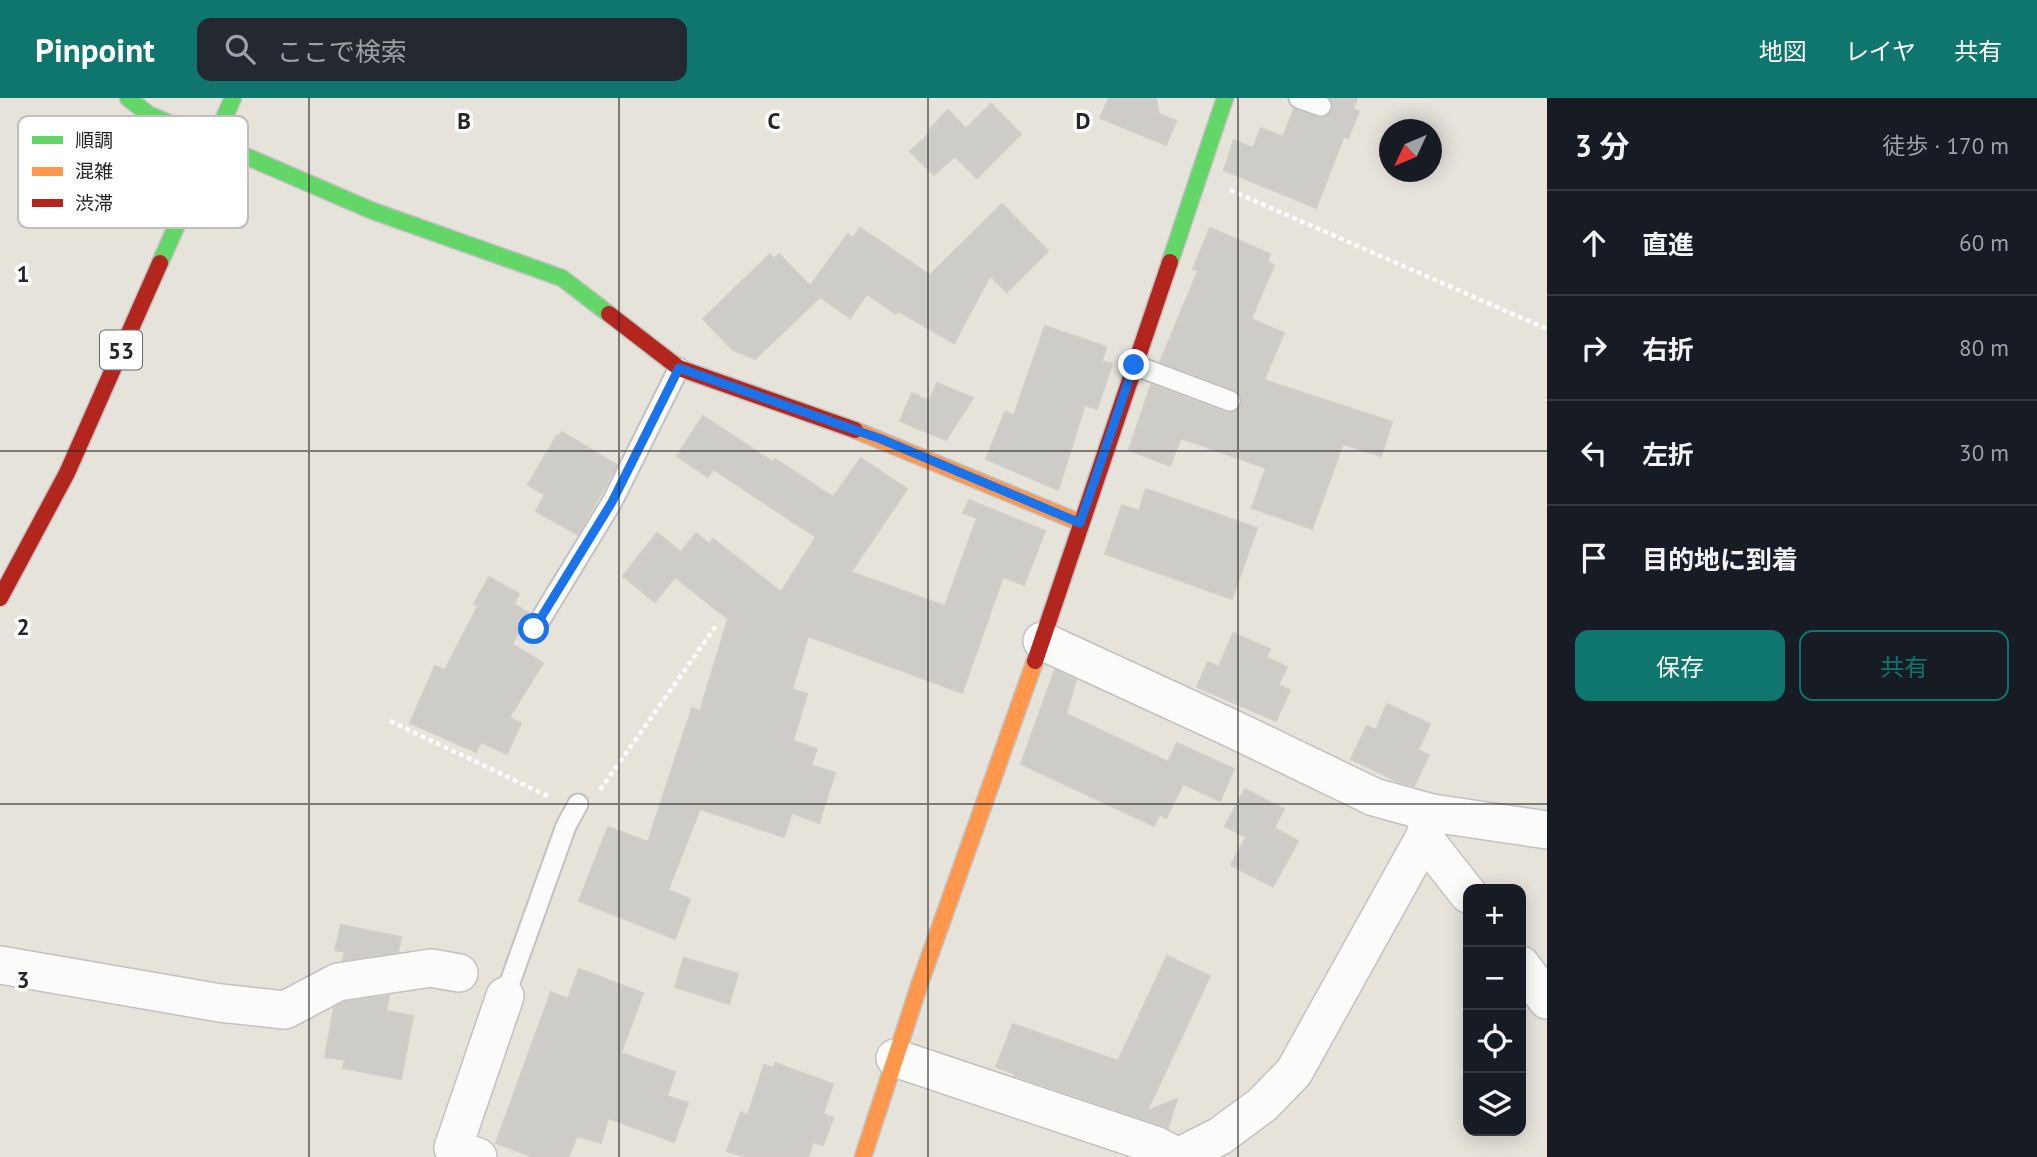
<!DOCTYPE html>
<html lang="ja">
<meta charset="utf-8">
<style>
body{margin:0;font-family:"PT Sans","Noto Sans JP",sans-serif;background:#242831;color:#f1f3f6}
.controls{position:absolute;right:21px;bottom:21px;display:grid;overflow:hidden;border-radius:14px;box-shadow:0 4px 18px #0003}
.controls button{width:63px;height:63px;display:grid;place-items:center;padding:0;border:0;border-bottom:2px solid #363941;background:#171b24;color:#f1f3f6;font:35px sans-serif}
.compass{position:absolute;left:1379px;top:21px;width:63px;height:63px;border-radius:50%;background:#171b24;box-shadow:0 4px 18px #0003;rotate:226deg}
.stop{position:absolute;width:21px;height:21px;margin:-16px;border:5px solid #1a73e8;border-radius:50%;background:#fff}
.stop.end{background:#1a73e8;border-color:#fff;box-shadow:0 2px 7px #0008}
.list{margin:0;padding:0;list-style:none}
h2{display:flex;justify-content:space-between;align-items:center;height:91px;margin:0;padding:0 28px;font-size:30px}
h2 small{font-size:23px;font-weight:400;color:#9ea1a6}
.list li{display:grid;grid-template-columns:46px 1fr auto;gap:21px;align-items:center;box-sizing:border-box;height:105px;padding:0 28px;border-top:2px solid #363941}
.list b{display:block;font-size:26px;white-space:nowrap}
.list em{font-size:23px;font-style:normal;color:#9ea1a6}
.actions{display:flex;gap:14px;padding:21px 28px}
.actions a{flex:1;padding:16px 0;border:2px solid #0f766e;border-radius:14px;text-align:center;font-size:24px;color:#0f766e}
.actions .main{background:#0f766e;color:#fff}
.icon{flex:none;width:38px;height:38px;fill:none;stroke:currentColor;stroke-width:2;stroke-linecap:round;stroke-linejoin:round}
.map{position:relative;flex:none;width:1547px;height:1059px;overflow:hidden}
header{display:flex;align-items:center;gap:42px;box-sizing:border-box;height:98px;padding:0 35px;background:#0f766e;color:#fff}
header strong{font-size:33px}
nav{display:flex;gap:38px;margin-inline-start:auto;font-size:24px}
.search{width:490px;height:63px;background:#242831;display:flex;align-items:center;gap:18px;box-sizing:border-box;padding:0 24px;border-radius:14px;color:#9ea1a6;font-size:26px}
main{display:flex}
aside{flex:1;background:#171b24}
.map>svg:first-child{display:block}
.building{fill:#ceccc6;stroke:#d1cec7;stroke-width:2}
.lines{fill:none;stroke-linecap:round;stroke-linejoin:round}
.lane-casing{stroke:#c3c1c1;stroke-width:23}
.street-casing{stroke:#c3c1c1;stroke-width:40}
.fast-casing{stroke:#c3c1c1;stroke-width:19}
.slow-casing{stroke:#c3c1c1;stroke-width:19}
.jam-casing{stroke:#c3c1c1;stroke-width:19}
.path{stroke:#fbfbfa;stroke-width:4.5;stroke-dasharray:5 3.5;stroke-linecap:butt}
.lane{stroke:#fbfbfa;stroke-width:19}
.street{stroke:#fbfbfa;stroke-width:37}
.fast{stroke:#63d668;stroke-width:16}
.slow{stroke:#ff974d;stroke-width:16}
.jam{stroke:#b3261e;stroke-width:16}
.route{stroke:#1a73e8;stroke-width:9}
.grid{fill:none;stroke:#262626;stroke-width:2;stroke-opacity:0.55}
.labels{text-anchor:middle;dominant-baseline:central;stroke-width:7;stroke-linejoin:round;paint-order:stroke}
.shield{fill:#fff;stroke:#676767;stroke-width:2}
.shield-label{font-size:23px;font-weight:bold;fill:#262626}
.key{fill:#fff;stroke:#bebebe;stroke-width:2}
.key-label{font-size:19px;fill:#262626}
.grid-label{font-size:23px;text-anchor:middle;font-weight:bold;fill:#262626;stroke:#fff;stroke-width:7;stroke-linejoin:round;paint-order:stroke}
</style>
<header>
<strong>Pinpoint</strong>
<div class="search"><svg class="icon" aria-label="search" viewBox="0 0 24 24"><circle cx="10" cy="10" r="6"/><path d="M15 15l6 6"/></svg>ここで検索</div>
<nav><a>地図</a><a>レイヤ</a><a>共有</a></nav>
</header>
<main>
<div class="map">
<svg width="1547" height="1059" viewBox="0 0 1547 1059">
<rect width="100%" height="100%" fill="#e6e3db"/>
<g class="building">
<polygon points="1109,0 1156,0 1159,16 1176,23 1166,47 1100,20"/>
<polygon points="1330,0 1357,0 1353,11 1359,14 1348,40 1344,38 1316,110 1224,72 1234,42 1253,50 1261,30 1283,39 1294,11 1324,20 1333,12"/>
<polygon points="991,6 1021,36 977,80 955,58 934,77 910,53 931,34 929,32 948,12 966,31"/>
<polygon points="1002,106 1048,153 1007,194 990,178 954,245 898,213 896,216 867,196 850,220 820,199 755,261 733,252 703,221 770,156 774,161 779,156 810,188 848,136 853,140 860,130 930,177"/>
<polygon points="1210,130 1270,156 1267,164 1274,167 1251,221 1284,235 1264,282 1392,324 1381,358 1343,346 1312,431 1252,410 1266,370 1181,340 1170,368 1129,352 1151,287 1226,315 1237,313 1242,307 1240,296 1234,292 1160,264 1198,173 1193,171"/>
<polygon points="1045,228 1106,249 1102,263 1112,266 1097,311 1085,307 1058,392 986,361 1005,314 1014,317"/>
<polygon points="937,285 973,300 946,342 900,323 912,295 929,303"/>
<polygon points="703,318 773,364 775,361 833,399 861,360 907,391 851,474 945,508 977,420 963,415 969,402 1045,433 1024,487 1003,479 962,595 808,538 792,591 807,596 793,643 817,651 811,667 835,675 819,725 792,715 784,739 700,711 668,792 690,801 675,841 579,803 608,729 648,744 692,610 700,613 728,521 675,479 655,504 623,478 657,435 681,454 696,435 709,446 713,441 781,494 816,439 713,371 708,379 677,358"/>
<polygon points="562,334 617,367 578,437 536,413 545,397 528,387 557,337 559,338"/>
<polygon points="1146,391 1257,430 1232,501 1105,456 1122,407 1139,413"/>
<polygon points="489,479 519,496 514,506 529,515 512,546 543,565 509,620 521,625 507,656 481,644 476,654 410,625 435,568 445,572 478,508 474,506"/>
<polygon points="1233,535 1270,551 1266,559 1287,569 1278,587 1290,592 1276,623 1197,589 1208,564 1219,569"/>
<polygon points="1055,572 1076,582 1066,616 1168,664 1177,645 1234,671 1220,703 1183,686 1166,720 1160,716 1154,728 1021,666"/>
<polygon points="1387,606 1430,626 1418,652 1429,657 1414,688 1401,685 1351,661 1367,628 1376,632"/>
<polygon points="1245,691 1284,711 1274,730 1298,743 1273,789 1231,767 1246,739 1225,728"/>
<polygon points="341,827 401,839 398,854 343,862 345,854 335,852"/>
<polygon points="1167,858 1210,878 1147,1013 1177,1001 1168,1030 1015,978 1015,976 996,969 1013,926 1118,963"/>
<polygon points="684,860 738,876 729,906 675,889"/>
<polygon points="579,871 643,895 621,955 675,974 667,998 688,1005 674,1044 608,1020 601,1045 577,1038 568,1059 533,1059 496,1045 551,894 568,901"/>
<polygon points="389,898 386,913 413,918 401,981 343,970 345,962 325,959 334,910 345,904"/>
<polygon points="775,965 833,986 823,1016 833,1020 823,1047 813,1044 808,1059 746,1059 727,1053 741,1014 748,1017 764,967 774,970"/>
</g>
<g class="lines">
<g class="lane-casing">
<g id="lane">
<polyline points="1299,0 1321,8"/>
<polyline points="1134,267 1230,303"/>
<polyline points="534,532 612,404 679,270"/>
<polyline points="505,898 566,728 578,706"/>
</g>
</g>
<g class="street-casing">
<g id="street">
<polyline points="1042,543 1231,630 1374,699 1432,715 1547,732"/>
<polyline points="1424,740 1468,796"/>
<polyline points="0,867 220,905 285,912 338,884 431,870 459,875"/>
<polyline points="1521,867 1547,902"/>
<polyline points="895,960 1155,1047 1178,1059 1220,1038 1262,1007 1294,974 1424,740 1432,715"/>
<polyline points="478,1059 453,1050 505,898"/>
</g>
</g>
<g class="fast-casing">
<g id="fast">
<polyline points="128,0 148,16 373,113 562,180 609,216"/>
<polyline points="1170,164 1225,0"/>
<polyline points="160,165 233,0"/>
</g>
</g>
<g class="slow-casing">
<g id="slow">
<polyline points="855,332 1081,425"/>
<polyline points="863,1059 920,885 1035,563"/>
</g>
</g>
<g class="jam-casing">
<g id="jam">
<polyline points="609,216 679,270 855,332"/>
<polyline points="0,500 67,375 160,165"/>
<polyline points="1035,563 1170,164"/>
</g>
</g>
<g class="path">
<polyline points="1230,92 1547,231"/>
<polyline points="390,623 550,699"/>
<polyline points="600,692 718,525"/>
</g>
<use href="#lane" class="lane"/>
<use href="#street" class="street"/>
<use href="#fast" class="fast"/>
<use href="#slow" class="slow"/>
<use href="#jam" class="jam"/>
</g>
<g class="lines">
<polyline class="route" points="534,531 612,404 679,270 881,341 1080,425 1134,267"/>
</g>
<path class="grid" d="M309 0V1059M619 0V1059M928 0V1059M1238 0V1059M0 353H1547M0 706H1547"/>
<g class="labels">
<rect class="shield" x="100" y="232.5" width="42" height="39" rx="5"/>
<g class="shield-label">
<text x="121" y="252">53</text>
</g>
</g>
<rect x="18" y="18" width="230" height="112" rx="10" class="key"/>
<rect x="32" y="38" width="31" height="8" fill="#63d668"/>
<rect x="32" y="69" width="31" height="9" fill="#ff974d"/>
<rect x="32" y="101" width="31" height="8" fill="#b3261e"/>
<g class="key-label">
<text x="75" y="49">順調</text>
<text x="75" y="80">混雑</text>
<text x="75" y="112">渋滞</text>
</g>
<g class="grid-label">
<text x="464" y="31">B</text>
<text x="774" y="31">C</text>
<text x="1083" y="31">D</text>
<text x="23" y="184">1</text>
<text x="23" y="537">2</text>
<text x="23" y="890">3</text>
</g>
</svg>
<div class="controls">
<button>+</button>
<button>−</button>
<button><svg class="icon" aria-label="locate" viewBox="0 0 24 24"><circle cx="12" cy="12" r="6"/><path d="M12 2v4M12 18v4M2 12h4M18 12h4"/></svg></button>
<button><svg class="icon" aria-label="layers" viewBox="0 0 24 24"><path d="M12 4l9 5-9 5-9-5zM3 14l9 5 9-5"/></svg></button>
</div>
<svg class="compass" viewBox="-18 -18 36 36"><path d="M0-13l5 13h-10z" fill="#e53935"/><path d="M0 13l5-13h-10z" fill="#9ea1a6"/></svg>
<div class="stop" style="left:534px;top:531px"></div>
<div class="stop end" style="left:1134px;top:267px"></div>
</div>
<aside>
<h2>3 分<small>徒歩 · 170 m</small></h2>
<ul class="list">
<li><svg class="icon" aria-label="ahead" viewBox="0 0 24 24"><path d="M12 20V5M6 11l6-6 6 6"/></svg><div><b>直進</b></div><em>60 m</em></li>
<li><svg class="icon" aria-label="right" viewBox="0 0 24 24"><path d="M7 20v-9h11M14 6l5 5-5 5"/></svg><div><b>右折</b></div><em>80 m</em></li>
<li><svg class="icon" aria-label="left" viewBox="0 0 24 24"><path d="M17 20v-9H6M10 6l-5 5 5 5"/></svg><div><b>左折</b></div><em>30 m</em></li>
<li><svg class="icon" aria-label="arrive" viewBox="0 0 24 24"><path d="M6 21V4h12l-3 4 3 4H6"/></svg><div><b>目的地に到着</b></div></li>
</ul>
<div class="actions"><a class="main">保存</a><a>共有</a></div>
</aside>
</main>
